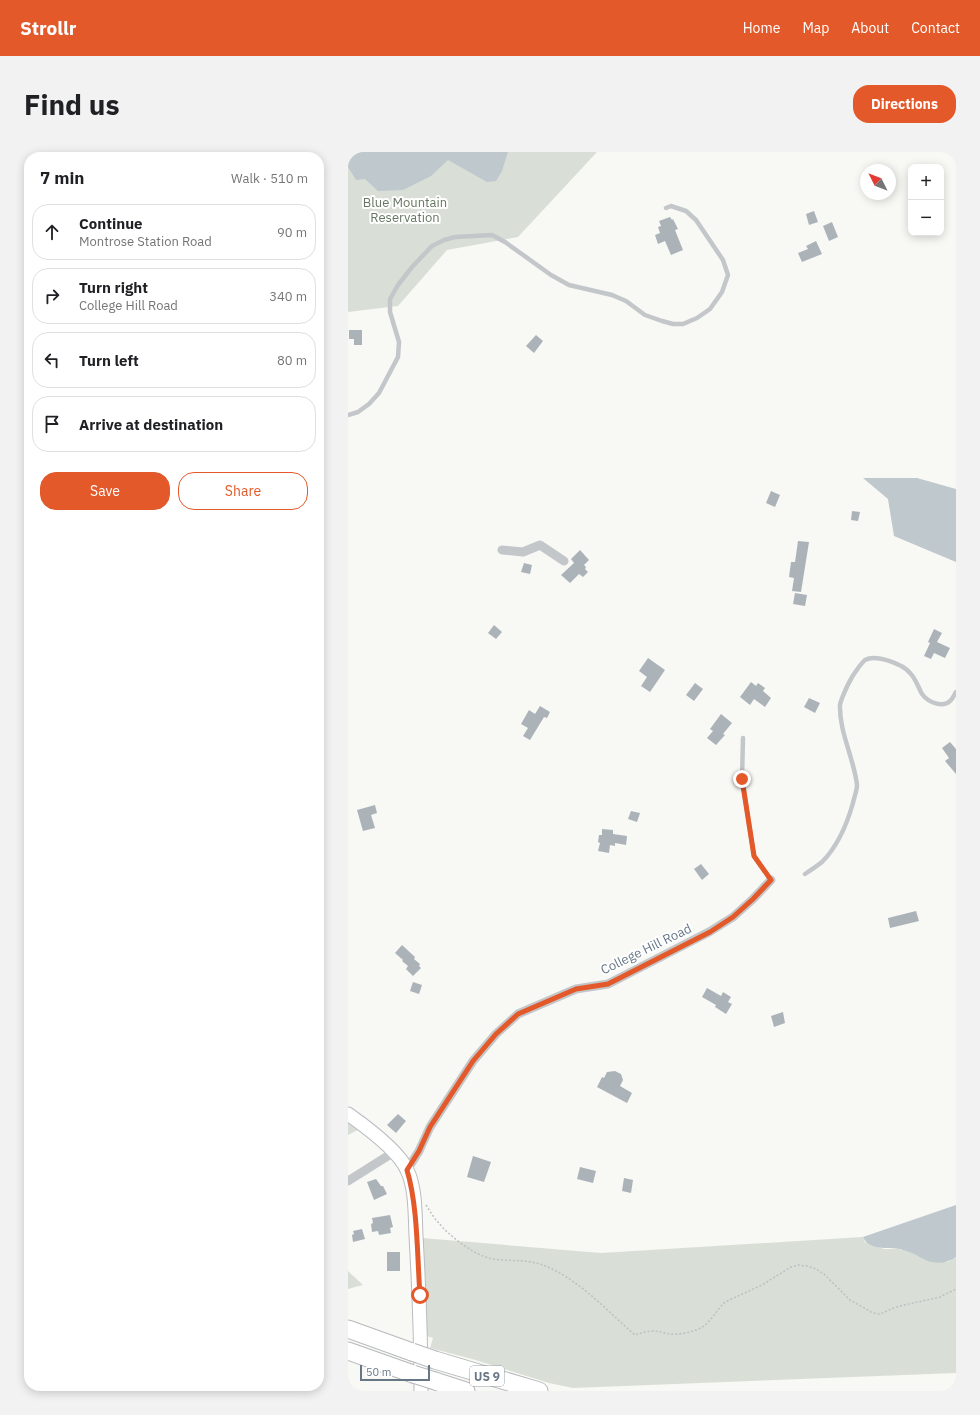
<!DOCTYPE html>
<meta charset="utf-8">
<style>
body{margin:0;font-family:"IBM Plex Sans",sans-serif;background:#f2f2f2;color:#202124}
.controls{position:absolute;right:12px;top:12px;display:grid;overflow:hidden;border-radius:8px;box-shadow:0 2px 10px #0003}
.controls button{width:36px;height:36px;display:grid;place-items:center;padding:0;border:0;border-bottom:1px solid #e0e0e0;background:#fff;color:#202124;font:20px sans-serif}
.compass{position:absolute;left:512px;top:12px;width:36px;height:36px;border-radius:50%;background:#fff;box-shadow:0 2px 10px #0003;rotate:312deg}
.scale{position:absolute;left:12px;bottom:10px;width:70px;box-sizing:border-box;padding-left:4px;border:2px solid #677786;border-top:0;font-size:11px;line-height:14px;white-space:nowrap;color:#677786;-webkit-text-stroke:3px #fff;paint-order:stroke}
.stop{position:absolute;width:12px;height:12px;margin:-9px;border:3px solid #e35929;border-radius:50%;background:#fff}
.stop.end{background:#e35929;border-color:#fff;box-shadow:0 1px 4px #0008}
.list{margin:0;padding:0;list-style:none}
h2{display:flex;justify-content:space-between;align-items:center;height:52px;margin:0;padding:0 16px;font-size:17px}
h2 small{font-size:13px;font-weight:400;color:#757577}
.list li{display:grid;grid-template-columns:26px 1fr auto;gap:12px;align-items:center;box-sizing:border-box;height:56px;margin:0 8px 8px;padding:0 8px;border:1px solid #e0e0e0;border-radius:16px}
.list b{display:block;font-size:15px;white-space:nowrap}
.list p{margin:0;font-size:13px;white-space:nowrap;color:#757577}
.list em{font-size:13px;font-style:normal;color:#757577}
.actions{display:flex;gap:8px;padding:12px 16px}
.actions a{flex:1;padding:9px 0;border:1px solid #e35929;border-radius:16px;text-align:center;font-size:14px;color:#e35929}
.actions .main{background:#e35929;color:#fff}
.icon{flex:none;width:22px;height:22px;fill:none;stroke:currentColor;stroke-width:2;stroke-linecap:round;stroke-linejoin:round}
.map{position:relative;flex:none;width:608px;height:1239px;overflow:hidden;border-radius:16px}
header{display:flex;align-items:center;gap:24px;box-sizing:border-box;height:56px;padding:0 20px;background:#e35929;color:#fff}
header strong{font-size:19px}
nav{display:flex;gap:22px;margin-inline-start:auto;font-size:14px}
.intro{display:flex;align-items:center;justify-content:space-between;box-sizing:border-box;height:96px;padding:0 24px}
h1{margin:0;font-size:28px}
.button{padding:10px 18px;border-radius:16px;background:#e35929;color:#fff;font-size:14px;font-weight:700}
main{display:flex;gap:24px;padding:0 24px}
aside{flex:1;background:#fff;border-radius:16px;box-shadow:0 2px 10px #0003}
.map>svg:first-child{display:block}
.green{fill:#d9dfd6}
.water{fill:#bec8cd}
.building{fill:#abb3b9}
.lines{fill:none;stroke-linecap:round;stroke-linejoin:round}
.secondary-casing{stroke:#b8bcc1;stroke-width:15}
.highway-casing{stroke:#b6b9bd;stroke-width:19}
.path{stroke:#bdbfc2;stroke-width:1.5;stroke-dasharray:2 2;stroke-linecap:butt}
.lane{stroke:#c3c7ca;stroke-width:4.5}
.street{stroke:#c3c7ca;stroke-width:9}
.secondary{stroke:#fff;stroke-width:13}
.highway{stroke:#fff;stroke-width:17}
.highway-bridge-casing{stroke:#b6b9bd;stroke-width:19;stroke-linecap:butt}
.highway-bridge{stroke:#fff;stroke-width:17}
.route{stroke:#e35929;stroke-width:5}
.labels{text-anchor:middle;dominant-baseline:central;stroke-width:4;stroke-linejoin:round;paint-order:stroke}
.shield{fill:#fff;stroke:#95a0aa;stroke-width:1}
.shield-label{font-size:12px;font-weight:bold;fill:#677786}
.park-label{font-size:13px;fill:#667862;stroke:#fff}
.street-label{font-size:13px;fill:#677786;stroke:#fff}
</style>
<header>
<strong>Strollr</strong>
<nav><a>Home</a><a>Map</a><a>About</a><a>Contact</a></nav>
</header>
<div class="intro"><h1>Find us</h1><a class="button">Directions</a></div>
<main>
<aside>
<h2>7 min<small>Walk · 510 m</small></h2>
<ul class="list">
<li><svg class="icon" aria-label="ahead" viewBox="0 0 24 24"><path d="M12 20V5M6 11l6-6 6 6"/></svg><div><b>Continue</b><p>Montrose Station Road</p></div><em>90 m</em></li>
<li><svg class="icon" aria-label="right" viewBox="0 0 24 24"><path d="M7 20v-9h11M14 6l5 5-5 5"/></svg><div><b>Turn right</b><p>College Hill Road</p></div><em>340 m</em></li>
<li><svg class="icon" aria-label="left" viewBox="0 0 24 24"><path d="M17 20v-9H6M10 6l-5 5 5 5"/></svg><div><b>Turn left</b></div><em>80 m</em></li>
<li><svg class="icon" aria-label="arrive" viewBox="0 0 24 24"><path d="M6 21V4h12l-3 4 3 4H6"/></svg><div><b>Arrive at destination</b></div></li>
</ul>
<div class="actions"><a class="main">Save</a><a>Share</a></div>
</aside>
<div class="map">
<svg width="608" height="1239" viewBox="0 0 608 1239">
<rect width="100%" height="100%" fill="#f8f8f5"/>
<g class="green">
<polygon points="0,0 249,0 170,85 99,98 50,154 0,160"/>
<polygon points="0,970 10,978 0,983"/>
<polygon points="515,1085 517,1090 536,1097 551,1097 600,1110 608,1105 608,1221 225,1236 201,1231 124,1207 82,1196 85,1186 79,1184 74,1086 253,1101"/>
<polygon points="0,1119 15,1133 0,1137"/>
</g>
<g class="water">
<polygon points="0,0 160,0 154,19 148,29 139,30 100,8 83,24 55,38 30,39 17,27 8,28 0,15"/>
<polygon points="515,326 569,326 608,337 608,410 546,384 540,347"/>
<path d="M608 1053V1105C601 1110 593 1112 584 1110 577 1109 571 1104 564 1101 560 1100 556 1098 552 1097 540 1095 521 1099 515 1085Z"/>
</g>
<g class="building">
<polygon points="466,59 470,70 461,73 458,62"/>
<polygon points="322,65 324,68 325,67 330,77 327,78 335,98 323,103 317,89 310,92 307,83 312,81 310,75 313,74 311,69"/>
<polygon points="484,70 490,85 481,89 475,74"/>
<polygon points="468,89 474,102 454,110 450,101 460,97 458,94"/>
<polygon points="1,178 14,178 14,193 6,193 6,187 1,187"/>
<polygon points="188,183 195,189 186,201 178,194"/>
<polygon points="423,339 432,343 427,355 418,351"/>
<polygon points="504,359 512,360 510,369 503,368"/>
<polygon points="450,389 461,390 453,440 444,439 446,426 441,425 443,410 447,410"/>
<polygon points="232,398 241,408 236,413 238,415 237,417 240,420 235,425 231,422 222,431 213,423 226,411 223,407"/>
<polygon points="176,411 184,413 182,422 173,420"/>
<polygon points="447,441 459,443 457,454 445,452"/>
<polygon points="146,473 154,480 148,487 140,481"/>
<polygon points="586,477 594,481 589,490 602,496 597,506 586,501 583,507 576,504 582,491 580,490"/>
<polygon points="300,506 317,518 302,540 293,534 299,525 291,519"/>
<polygon points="403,530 408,534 410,531 417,536 415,539 423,546 417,555 406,547 402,553 392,545"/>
<polygon points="347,531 355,537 346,549 338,543"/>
<polygon points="461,546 472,551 467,561 456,555"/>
<polygon points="192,554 202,560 199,566 196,565 182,588 175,584 180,576 173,572 181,558 187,562"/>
<polygon points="373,562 384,571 375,582 377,583 368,593 359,586 365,579 362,577"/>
<polygon points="602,590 608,597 608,622 597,609 601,606 594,596"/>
<polygon points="27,653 29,661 23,663 27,676 15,679 9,658"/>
<polygon points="283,659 292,661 289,670 280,667"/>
<polygon points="254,677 265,678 265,682 279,684 278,693 267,691 267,694 262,693 261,701 250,699 252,691 250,690 251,683 254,683"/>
<polygon points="353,712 361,722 354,728 346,717"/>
<polygon points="568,759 571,769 542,776 540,766"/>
<polygon points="54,793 67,805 66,807 72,812 71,814 73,816 65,824 58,817 60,814 54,809 55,808 47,801"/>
<polygon points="65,830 74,833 71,842 62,839"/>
<polygon points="359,836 373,844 375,840 383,845 380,850 384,852 378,862 367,855 368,853 354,845"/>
<polygon points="435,860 437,871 426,875 423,864"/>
<polygon points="267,919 273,922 275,928 272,934 284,941 279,951 249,935 254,925 256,926 259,920"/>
<polygon points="50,962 58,969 48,981 39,973"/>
<polygon points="125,1004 143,1010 136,1030 119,1025"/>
<polygon points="232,1015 248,1019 245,1031 229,1027"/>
<polygon points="276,1026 285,1028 283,1041 274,1039"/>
<polygon points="28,1027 33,1034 35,1034 39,1042 26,1048 19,1030"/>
<polygon points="42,1063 45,1075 42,1076 43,1081 31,1083 30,1079 24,1080 23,1072 25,1071 24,1066"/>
<polygon points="14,1077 17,1087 5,1090 4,1083 6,1082 5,1079"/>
<rect x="39" y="1100" width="13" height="19"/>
</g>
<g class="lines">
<g class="secondary-casing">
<path id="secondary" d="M0 962C17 974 51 999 59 1018 68 1036 67 1064 68 1084 71 1136 73 1187 73 1239"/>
</g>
<g class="highway-casing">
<g id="highway">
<polyline points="0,1177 64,1200"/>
<polyline points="0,1199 65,1222"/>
<polyline points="87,1208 191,1239"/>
<polyline points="87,1229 118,1239"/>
</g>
</g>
<path class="path" d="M78 1053C82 1059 85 1065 90 1070 101 1084 127 1104 145 1107 166 1110 181 1106 202 1116 236 1132 259 1159 287 1183 293 1181 299 1179 305 1179 311 1179 316 1181 321 1182 332 1183 347 1180 356 1174 365 1167 369 1157 377 1150L414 1133 443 1115 450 1113 459 1114 468 1117 476 1122 502 1148 525 1161 532 1162 548 1155 592 1145 608 1137"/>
<g class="lane">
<polyline points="0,263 10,260 21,252 31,241 50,205 51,190 42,160 42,147 50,133 64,115 84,94 96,88 107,85 144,83 157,90 203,123 221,133 264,143 278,149 297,163 314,169 325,172 335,172 349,166 362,157 374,140 380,123 375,108 348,68 338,59 323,54 318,56"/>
<polyline points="395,586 394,627 406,704 423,728"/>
<path d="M457 722C463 718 469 714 474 710 490 694 499 672 505 651 506 645 509 639 509 633 506 606 491 580 492 553 493 547 500 532 503 527 505 523 514 510 517 508 528 502 555 512 562 521 568 527 570 535 574 542 580 550 595 557 603 548 605 546 606 543 608 540"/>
</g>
<g class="street">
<polyline points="154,398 175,400 192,393 216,409"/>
<polyline points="59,1018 71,999 82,975 125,909 148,882 170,862 228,837 260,832 361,780 385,765 405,747 423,728"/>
<polyline points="0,1029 46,1000"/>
</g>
<use href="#secondary" class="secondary"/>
<use href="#highway" class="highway"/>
<g class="highway-bridge-casing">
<g id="highway-bridge">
<polyline points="64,1200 87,1208"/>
<polyline points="65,1222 87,1229"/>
</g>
</g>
<use href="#highway-bridge" class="highway-bridge"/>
</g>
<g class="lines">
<path class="route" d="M72 1143C69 1103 70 1055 59 1018L71 999 82 975 125 909 148 882 170 862 228 837 260 832 362 780 385 765 405 747 423 728 406 704 394 627"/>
</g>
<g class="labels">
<rect class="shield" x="122" y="1214" width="34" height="20" rx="3"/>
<g class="shield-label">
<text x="139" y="1224">US 9</text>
</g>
<g class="park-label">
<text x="57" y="50">Blue Mountain<tspan x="57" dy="15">Reservation</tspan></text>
</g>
<g class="street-label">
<text transform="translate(298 797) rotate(-26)">College Hill Road</text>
</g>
</g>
</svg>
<div class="controls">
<button>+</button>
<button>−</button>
</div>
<svg class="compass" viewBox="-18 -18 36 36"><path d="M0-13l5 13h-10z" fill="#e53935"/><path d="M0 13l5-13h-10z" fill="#757577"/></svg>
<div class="scale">50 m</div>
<div class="stop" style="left:72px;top:1143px"></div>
<div class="stop end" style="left:394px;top:627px"></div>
</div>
</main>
